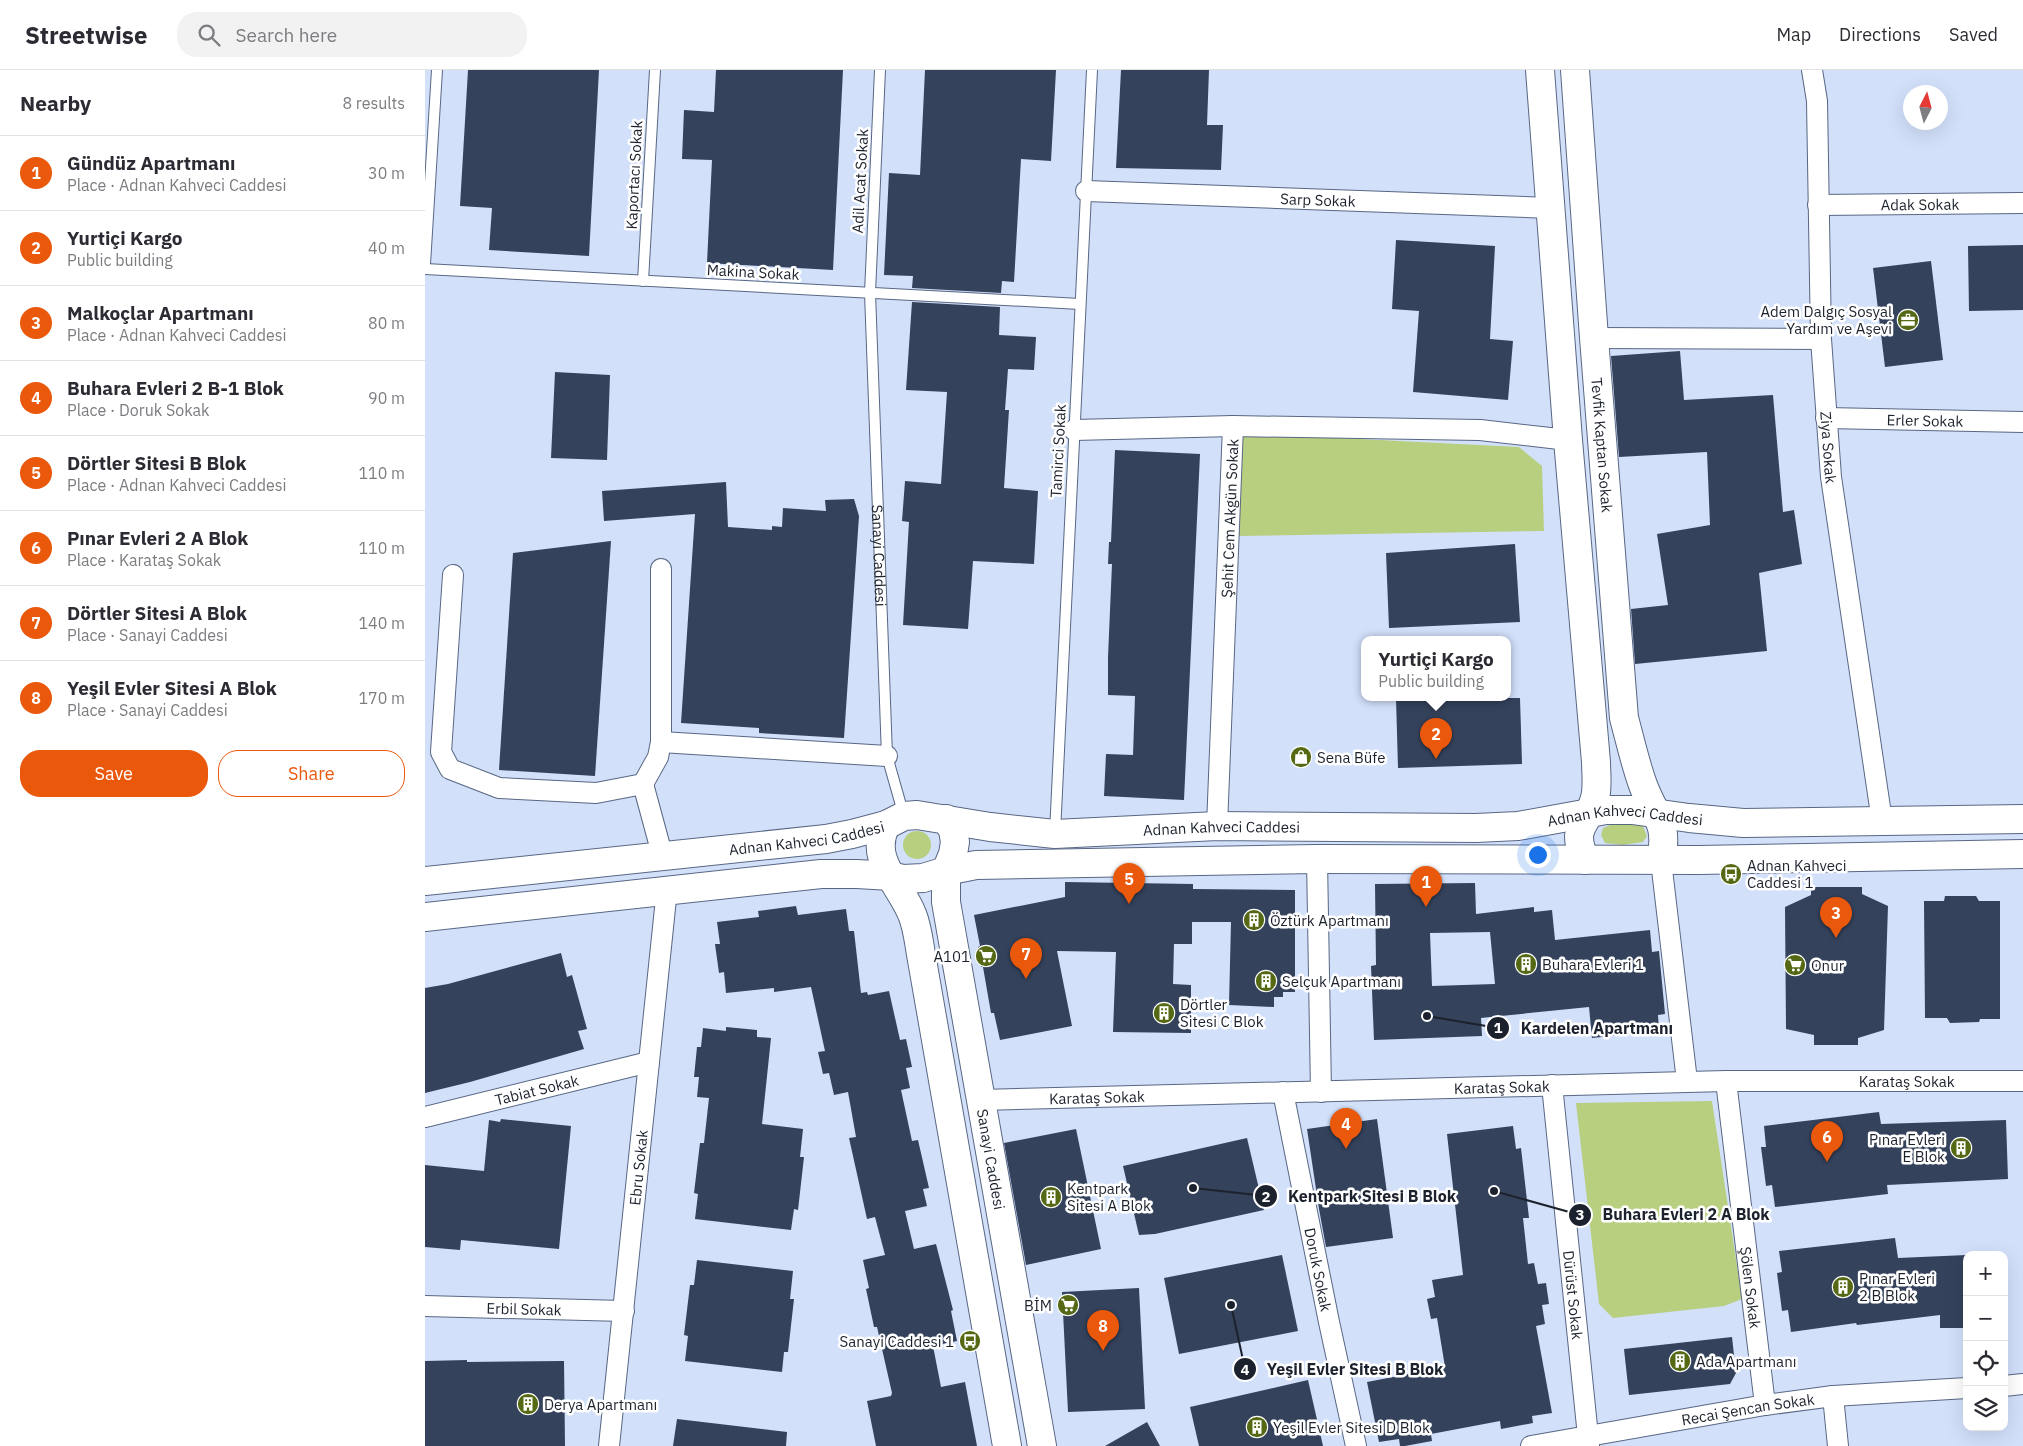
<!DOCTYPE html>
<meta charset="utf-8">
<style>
body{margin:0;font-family:"IBM Plex Sans",sans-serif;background:#f2f2f3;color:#2b2b33}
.controls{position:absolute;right:15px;bottom:15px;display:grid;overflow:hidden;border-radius:10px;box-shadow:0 5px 20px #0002}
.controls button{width:45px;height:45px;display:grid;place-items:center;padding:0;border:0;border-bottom:1px solid #e1e1e2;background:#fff;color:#2b2b33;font:25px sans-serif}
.compass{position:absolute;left:1478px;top:15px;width:45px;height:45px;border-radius:50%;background:#fff;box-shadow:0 5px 20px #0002;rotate:6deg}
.you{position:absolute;left:1112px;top:784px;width:18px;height:18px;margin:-12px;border:4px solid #fff;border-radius:50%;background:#1a73e8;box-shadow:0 0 0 8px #1a73e833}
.badge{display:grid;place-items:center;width:32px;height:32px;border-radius:50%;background:#ea580c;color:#fff;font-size:16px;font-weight:700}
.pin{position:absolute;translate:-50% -41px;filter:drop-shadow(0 1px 2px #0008)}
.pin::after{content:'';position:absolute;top:26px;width:18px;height:15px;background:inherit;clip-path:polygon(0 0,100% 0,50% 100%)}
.popup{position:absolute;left:936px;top:566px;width:150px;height:65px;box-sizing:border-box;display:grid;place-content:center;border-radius:10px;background:#fff;filter:drop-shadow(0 1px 4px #0005);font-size:16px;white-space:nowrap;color:#7c7c81}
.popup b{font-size:19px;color:#2b2b33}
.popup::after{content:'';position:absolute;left:50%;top:100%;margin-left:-10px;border:10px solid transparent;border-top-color:#fff}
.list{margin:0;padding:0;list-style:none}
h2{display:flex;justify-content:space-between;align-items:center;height:65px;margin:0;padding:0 20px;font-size:21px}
h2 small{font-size:16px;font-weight:400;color:#7c7c81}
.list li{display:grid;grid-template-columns:32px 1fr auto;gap:15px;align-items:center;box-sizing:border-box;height:75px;padding:0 20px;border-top:1px solid #e1e1e2}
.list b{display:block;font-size:19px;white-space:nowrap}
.list p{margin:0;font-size:16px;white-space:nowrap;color:#7c7c81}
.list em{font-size:16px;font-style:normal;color:#7c7c81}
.actions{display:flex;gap:10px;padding:15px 20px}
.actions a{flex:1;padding:11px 0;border:1px solid #ea580c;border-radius:20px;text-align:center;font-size:18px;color:#ea580c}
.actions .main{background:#ea580c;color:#fff}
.icon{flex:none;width:28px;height:28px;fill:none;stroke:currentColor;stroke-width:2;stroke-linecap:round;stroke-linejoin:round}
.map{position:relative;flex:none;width:1598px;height:1376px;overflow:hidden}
header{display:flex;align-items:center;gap:30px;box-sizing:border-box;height:70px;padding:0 25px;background:#fff;border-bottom:1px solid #e1e1e2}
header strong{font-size:24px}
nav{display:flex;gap:28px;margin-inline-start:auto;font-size:18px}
.search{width:350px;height:45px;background:#f2f2f3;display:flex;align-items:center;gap:12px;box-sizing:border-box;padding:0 18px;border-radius:20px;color:#7c7c81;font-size:19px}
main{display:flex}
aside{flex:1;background:#fff}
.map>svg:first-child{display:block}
.green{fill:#b8cf80}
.building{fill:#34425c;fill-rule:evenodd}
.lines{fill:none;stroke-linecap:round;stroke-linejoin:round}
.lane-casing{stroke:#586783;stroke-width:12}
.street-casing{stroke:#586783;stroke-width:22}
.secondary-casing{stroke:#586783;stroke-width:30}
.lane{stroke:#fff;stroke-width:10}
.street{stroke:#fff;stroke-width:20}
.secondary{stroke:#fff;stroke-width:28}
.labels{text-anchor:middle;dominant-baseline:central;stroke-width:5;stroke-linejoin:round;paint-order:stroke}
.street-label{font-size:15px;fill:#1c222d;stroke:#fff}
.poi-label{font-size:15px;fill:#1c222d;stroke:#fff;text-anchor:start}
.leader{fill:none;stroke:#1c222d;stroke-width:2}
.callout-dot{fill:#1c222d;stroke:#fff;stroke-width:2}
.mark-label{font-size:15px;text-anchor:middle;font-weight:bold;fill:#fff}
.callout-label{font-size:16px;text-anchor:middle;font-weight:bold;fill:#1c222d;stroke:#fff;stroke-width:5;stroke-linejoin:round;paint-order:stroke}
</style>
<header>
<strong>Streetwise</strong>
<div class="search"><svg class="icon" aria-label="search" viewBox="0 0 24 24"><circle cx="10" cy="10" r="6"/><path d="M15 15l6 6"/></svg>Search here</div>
<nav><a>Map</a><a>Directions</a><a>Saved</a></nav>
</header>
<main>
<aside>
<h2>Nearby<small>8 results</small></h2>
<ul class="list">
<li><span class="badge">1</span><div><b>Gündüz Apartmanı</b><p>Place · Adnan Kahveci Caddesi</p></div><em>30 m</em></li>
<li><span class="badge">2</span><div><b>Yurtiçi Kargo</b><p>Public building</p></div><em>40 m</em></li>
<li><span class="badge">3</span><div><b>Malkoçlar Apartmanı</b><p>Place · Adnan Kahveci Caddesi</p></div><em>80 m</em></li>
<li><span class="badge">4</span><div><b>Buhara Evleri 2 B-1 Blok</b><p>Place · Doruk Sokak</p></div><em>90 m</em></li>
<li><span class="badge">5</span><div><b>Dörtler Sitesi B Blok</b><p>Place · Adnan Kahveci Caddesi</p></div><em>110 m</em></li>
<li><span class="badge">6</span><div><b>Pınar Evleri 2 A Blok</b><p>Place · Karataş Sokak</p></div><em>110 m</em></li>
<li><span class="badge">7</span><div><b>Dörtler Sitesi A Blok</b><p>Place · Sanayi Caddesi</p></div><em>140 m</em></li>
<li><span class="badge">8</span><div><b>Yeşil Evler Sitesi A Blok</b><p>Place · Sanayi Caddesi</p></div><em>170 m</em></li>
</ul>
<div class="actions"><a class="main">Save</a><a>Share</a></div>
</aside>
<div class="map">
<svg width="1598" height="1376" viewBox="0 0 1598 1376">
<rect width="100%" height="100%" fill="#d2e0fa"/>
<g class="green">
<polygon points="815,363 1094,377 1117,396 1119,461 814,466"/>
<polygon points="1209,754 1218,756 1222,766 1218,772 1198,775 1180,773 1176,765 1178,758 1185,755"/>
<circle cx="492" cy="775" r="14"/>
<polygon points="1287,1031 1317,1229 1299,1236 1188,1248 1174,1234 1151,1033"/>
</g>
<g class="building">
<polygon points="43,0 174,0 164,186 64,180 67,138 35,136"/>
<polygon points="291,0 418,0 408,200 282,193 287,90 257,89 259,40 289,42"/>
<polygon points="500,0 631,0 626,91 596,89 589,212 577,211 576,223 487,218 488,206 459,205 464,103 495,105"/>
<polygon points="696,0 784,0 782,55 798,55 796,100 691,98"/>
<polygon points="971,170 1070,176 1065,269 1088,271 1083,330 988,322 994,241 967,239"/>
<polygon points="1598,175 1598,240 1544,241 1543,176"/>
<polygon points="1506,191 1518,290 1460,297 1448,198"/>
<polygon points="487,232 575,237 574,265 611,267 609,300 583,299 580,340 584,340 579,418 613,421 609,494 548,491 543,559 478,555 484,452 477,451 480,411 516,414 522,322 481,320"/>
<polygon points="1255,281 1259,330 1348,325 1358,442 1369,440 1377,494 1334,503 1342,581 1210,594 1206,539 1243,535 1232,464 1285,455 1282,382 1194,387 1186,286"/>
<polygon points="130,302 185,305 182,390 126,388"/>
<polygon points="690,380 775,384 759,730 679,726 681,684 708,685 710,626 683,625 683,587 687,494 683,494 684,472 686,472"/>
<polygon points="301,412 303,457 347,460 347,456 357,457 358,438 401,441 400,430 429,429 434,446 419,668 334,663 334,658 256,653 270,444 179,451 177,421"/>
<polygon points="186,471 170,706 74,700 88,483"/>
<polygon points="1090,474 1095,552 964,558 961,483"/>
<polygon points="971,628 1095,628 1097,694 973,698"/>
<polygon points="640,812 768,814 768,819 870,820 870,922 858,922 858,927 849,927 849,937 804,935 806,852 767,852 767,874 749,874 748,914 766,915 766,963 688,962 691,882 632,881 647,956 575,970 569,943 566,943 558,897 556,897 553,877 555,876 549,845 640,827"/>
<path d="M1050 813 1051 844 1109 837V842L1127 840 1130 870 1225 860 1227 882 1234 881 1240 944 1233 945 1234 961 1167 968 1164 937 1056 948 1057 966 949 970 946 896 951 895 950 814ZM1065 862 1070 914 1007 916 1005 863Z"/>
<polygon points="1386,817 1437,817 1437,824 1463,836 1459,960 1433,968 1433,975 1389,975 1389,965 1361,959 1360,837 1386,825"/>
<polygon points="1520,826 1551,826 1554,831 1575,831 1575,949 1555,949 1554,952 1525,953 1522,948 1500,948 1499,831 1519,831"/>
<polygon points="371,836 373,845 421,839 424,861 429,861 436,923 442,922 443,925 464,921 475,970 481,969 487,997 481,998 485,1018 476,1020 487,1071 493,1070 504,1118 498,1119 502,1136 480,1141 489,1179 511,1174 528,1240 526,1241 532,1271 508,1276 516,1317 540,1312 552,1376 451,1376 442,1331 466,1326 467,1323 452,1257 449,1257 441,1219 444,1218 438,1190 460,1185 450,1147 442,1149 424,1068 431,1067 423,1022 409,1025 404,1003 398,1004 393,982 400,981 386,917 349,922 349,918 301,923 299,902 294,903 290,874 295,874 292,852 334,847 333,841"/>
<polygon points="136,883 142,907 147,905 162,959 153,961 159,979 45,1012 0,1023 0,918 23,914"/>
<polygon points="301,957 332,960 332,967 346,968 337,1054 378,1059 375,1087 379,1087 373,1140 369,1139 366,1160 270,1149 273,1124 269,1123 275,1073 279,1073 284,1028 272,1027 274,1007 269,1007 272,977 276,977 278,958 301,961"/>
<polygon points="1454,1042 1456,1054 1581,1050 1583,1109 1462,1115 1463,1124 1350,1137 1347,1115 1341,1116 1336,1077 1341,1077 1339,1056"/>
<polygon points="76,1049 146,1056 134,1179 36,1170 35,1180 0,1177 0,1095 59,1101 64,1050 75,1052"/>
<polygon points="952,1049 968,1168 901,1177 894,1139 882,1059"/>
<polygon points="1088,1056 1091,1079 1096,1078 1104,1148 1098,1148 1103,1194 1109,1193 1113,1214 1121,1213 1124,1234 1117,1235 1120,1254 1111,1256 1127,1343 1107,1346 1108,1353 1076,1359 1075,1351 1006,1364 1007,1371 980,1376 975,1376 974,1369 954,1372 942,1312 1020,1297 1012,1248 1006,1249 1002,1229 1010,1227 1007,1210 1038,1205 1022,1064"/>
<polygon points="651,1059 676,1179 601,1195 579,1073"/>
<polygon points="822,1068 839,1140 730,1164 714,1165 698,1096"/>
<polygon points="1470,1168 1473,1188 1542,1185 1542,1258 1515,1258 1515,1245 1432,1255 1431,1253 1366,1262 1363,1240 1357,1241 1352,1203 1357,1202 1354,1181"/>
<polygon points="857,1185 873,1261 754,1284 739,1208"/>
<polygon points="272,1190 368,1201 365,1229 369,1229 363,1282 359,1282 357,1302 260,1291 263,1266 259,1265 265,1215 269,1215"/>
<polygon points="714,1218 720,1339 643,1342 637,1222"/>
<polygon points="1307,1267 1311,1303 1305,1314 1204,1325 1199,1279"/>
<polygon points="42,1290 42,1292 139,1291 140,1376 0,1376 0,1291"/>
<polygon points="883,1310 898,1376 774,1376 765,1337"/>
<polygon points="252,1349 362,1362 361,1376 248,1376"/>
<polygon points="722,1352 735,1376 680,1376"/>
</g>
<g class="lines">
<g class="lane-casing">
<g id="lane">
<path id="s1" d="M455 0 445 223 462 686 479 746"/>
<polyline points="0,194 12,0"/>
<polyline points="0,199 655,234"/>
<polyline points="218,211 230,0"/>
<polyline points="630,763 667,0"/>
</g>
</g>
<g class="street-casing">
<g id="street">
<path id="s2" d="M1387 0 1392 31 1396 269 1406 407 1457 751"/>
<path id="s3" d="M661 121 1126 138"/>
<path id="s4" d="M1393 135 1598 133"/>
<polyline points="1169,268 1396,269"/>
<path id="s5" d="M1401 348 1598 352"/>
<polyline points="649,360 808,356"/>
<polyline points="28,505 16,682 25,699 74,718 171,723 218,714 233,687 236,672 236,499"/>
<polyline points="236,672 462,686"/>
<polyline points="218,714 237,784"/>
<path id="s6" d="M792 756 808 356 1055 360 1143 370"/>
<polyline points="892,789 896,1022"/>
<polyline points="1236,791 1262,1011"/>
<path id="s7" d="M1301 1011 1340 1335"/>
<path id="s8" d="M1127 1015 1164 1376"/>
<path id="s9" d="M858 1022 904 1252 931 1376"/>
<path id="s10" d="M556 1030 1301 1011H1598"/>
<path id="s11" d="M0 1047 224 992"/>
<path id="s12" d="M0 1236 199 1241"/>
<polyline points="1579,1316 1598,1314"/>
<polyline points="1408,1326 1413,1376"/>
<path id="s13" d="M184 1376 242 819"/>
<path id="s14" d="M1106 1376 1340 1335 1408 1326 1542 1318"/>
</g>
</g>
<g class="secondary-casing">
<g id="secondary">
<path d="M1115 0 1143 370 1171 692C1171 703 1173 716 1170 728 1162 758 1145 755 1160 790"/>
<path id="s15" d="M1150 0 1169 268 1199 648C1205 670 1210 693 1218 715 1230 748 1244 751 1236 791"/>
<path id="s16" d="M521 749 528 760 530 772 528 784 521 801V832L617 1376"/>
<path d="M461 755C443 789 475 814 487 844 493 858 494 875 497 890L582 1376"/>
<path id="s17" d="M0 811 401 769 427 764 461 755 479 746 492 745 565 757 630 764 792 756 1051 758 1093 756 1181 740H1207L1264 748 1318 753 1598 749"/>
<polyline points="0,847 396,804 432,804 466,806 478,809 498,808 521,801 551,795 892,789 1274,790 1598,784"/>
</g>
</g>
<use href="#lane" class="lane"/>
<use href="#street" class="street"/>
<use href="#secondary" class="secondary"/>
</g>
<defs>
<g id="office-disc" transform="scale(1.125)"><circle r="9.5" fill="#556813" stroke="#fff"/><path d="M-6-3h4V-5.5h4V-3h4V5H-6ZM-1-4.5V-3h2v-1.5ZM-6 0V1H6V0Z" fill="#fff"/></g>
<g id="shop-disc" transform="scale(1.125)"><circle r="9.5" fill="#556813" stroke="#fff"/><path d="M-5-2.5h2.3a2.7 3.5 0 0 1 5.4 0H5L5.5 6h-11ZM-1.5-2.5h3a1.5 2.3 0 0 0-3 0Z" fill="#fff"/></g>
<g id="bus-disc" transform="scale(1.125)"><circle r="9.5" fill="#556813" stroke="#fff"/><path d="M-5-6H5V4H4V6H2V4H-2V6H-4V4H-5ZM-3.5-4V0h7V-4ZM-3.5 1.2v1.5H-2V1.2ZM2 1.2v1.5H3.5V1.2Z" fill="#fff"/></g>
<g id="building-disc" transform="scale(1.125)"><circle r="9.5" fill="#556813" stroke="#fff"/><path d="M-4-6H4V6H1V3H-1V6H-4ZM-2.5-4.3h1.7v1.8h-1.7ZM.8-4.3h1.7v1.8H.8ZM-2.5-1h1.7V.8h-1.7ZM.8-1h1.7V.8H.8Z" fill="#fff"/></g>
<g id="supermarket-disc" transform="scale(1.125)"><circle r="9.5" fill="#556813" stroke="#fff"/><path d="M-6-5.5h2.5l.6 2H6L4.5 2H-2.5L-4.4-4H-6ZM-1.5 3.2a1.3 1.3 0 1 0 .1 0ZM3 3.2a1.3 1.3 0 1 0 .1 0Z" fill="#fff"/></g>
</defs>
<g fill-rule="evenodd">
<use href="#office-disc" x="1483" y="250"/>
<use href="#shop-disc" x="876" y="687"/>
<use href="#bus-disc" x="1306" y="804"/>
<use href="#building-disc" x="829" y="850"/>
<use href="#supermarket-disc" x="561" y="886"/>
<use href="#building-disc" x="1101" y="894"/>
<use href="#supermarket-disc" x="1370" y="895"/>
<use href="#building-disc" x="841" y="911"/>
<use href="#building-disc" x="739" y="943"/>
<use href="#building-disc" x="1536" y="1078"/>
<use href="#building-disc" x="626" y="1127"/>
<use href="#building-disc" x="1418" y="1217"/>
<use href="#supermarket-disc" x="643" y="1235"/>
<use href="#bus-disc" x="545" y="1271"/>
<use href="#building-disc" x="1255" y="1291"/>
<use href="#building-disc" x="103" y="1334"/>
<use href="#building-disc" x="832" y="1357"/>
</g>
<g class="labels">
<g class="street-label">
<text transform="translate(209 105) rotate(-87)">Kaportacı Sokak</text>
<text transform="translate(435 111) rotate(-87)">Adil Acat Sokak</text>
<text stroke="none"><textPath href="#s3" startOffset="232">Sarp Sokak</textPath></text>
<text stroke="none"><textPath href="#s4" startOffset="102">Adak Sokak</textPath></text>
<text transform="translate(328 202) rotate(3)">Makina Sokak</text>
<text stroke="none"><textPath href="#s5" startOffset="99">Erler Sokak</textPath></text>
<text stroke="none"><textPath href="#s15" startOffset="376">Tevfik Kaptan Sokak</textPath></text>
<text stroke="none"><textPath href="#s2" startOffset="378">Ziya Sokak</textPath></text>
<text transform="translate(633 381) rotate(-87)">Tamirci Sokak</text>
<text stroke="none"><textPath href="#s6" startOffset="308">Şehit Cem Akgün Sokak</textPath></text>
<text stroke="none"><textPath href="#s1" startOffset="486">Sanayi Caddesi</textPath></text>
<text stroke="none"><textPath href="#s17" startOffset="1209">Adnan Kahveci Caddesi</textPath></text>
<text stroke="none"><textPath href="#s17" startOffset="804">Adnan Kahveci Caddesi</textPath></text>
<text stroke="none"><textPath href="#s17" startOffset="384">Adnan Kahveci Caddesi</textPath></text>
<text stroke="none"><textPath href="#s10" startOffset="926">Karataş Sokak</textPath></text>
<text stroke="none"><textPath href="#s10" startOffset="521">Karataş Sokak</textPath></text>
<text stroke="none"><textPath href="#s11" startOffset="115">Tabiat Sokak</textPath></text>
<text stroke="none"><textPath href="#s10" startOffset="116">Karataş Sokak</textPath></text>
<text stroke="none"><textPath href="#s16" startOffset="348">Sanayi Caddesi</textPath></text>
<text stroke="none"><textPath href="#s13" startOffset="280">Ebru Sokak</textPath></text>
<text stroke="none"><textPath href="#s9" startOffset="181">Doruk Sokak</textPath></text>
<text stroke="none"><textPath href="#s7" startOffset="208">Şölen Sokak</textPath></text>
<text stroke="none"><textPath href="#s8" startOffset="211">Dürüst Sokak</textPath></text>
<text stroke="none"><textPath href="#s12" startOffset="99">Erbil Sokak</textPath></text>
<text stroke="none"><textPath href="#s14" startOffset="220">Recai Şencan Sokak</textPath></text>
</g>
<g class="poi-label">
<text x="1467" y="241" text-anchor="end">Adem Dalgıç Sosyal<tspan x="1467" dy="17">Yardım ve Aşevi</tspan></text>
<text x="892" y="687">Sena Büfe</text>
<text x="1322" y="795">Adnan Kahveci<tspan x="1322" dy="17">Caddesi 1</tspan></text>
<text x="845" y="850">Öztürk Apartmanı</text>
<text x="545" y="886" text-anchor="end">A101</text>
<text x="1117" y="894">Buhara Evleri 1</text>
<text x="1386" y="895">Onur</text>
<text x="857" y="911">Selçuk Apartmanı</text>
<text x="755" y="934">Dörtler<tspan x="755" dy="17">Sitesi C Blok</tspan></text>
<text x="1520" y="1069" text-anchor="end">Pınar Evleri<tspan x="1520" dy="17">E Blok</tspan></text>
<text x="642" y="1118">Kentpark<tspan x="642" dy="17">Sitesi A Blok</tspan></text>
<text x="1434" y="1208">Pınar Evleri<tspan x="1434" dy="17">2 B Blok</tspan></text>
<text x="627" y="1235" text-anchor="end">BİM</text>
<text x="529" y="1271" text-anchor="end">Sanayi Caddesi 1</text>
<text x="1271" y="1291">Ada Apartmanı</text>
<text x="119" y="1334">Derya Apartmanı</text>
<text x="848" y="1357">Yeşil Evler Sitesi D Blok</text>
</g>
</g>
<path class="leader" d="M1002 946L1073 958M768 1118L841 1126M1069 1121L1155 1145M806 1235L820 1299"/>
<g class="callout-dot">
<circle cx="1002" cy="946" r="5"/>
<circle cx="768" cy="1118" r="5"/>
<circle cx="1069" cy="1121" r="5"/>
<circle cx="806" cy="1235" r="5"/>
<circle cx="1073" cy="958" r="12"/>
<circle cx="841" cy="1126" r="12"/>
<circle cx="1155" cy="1145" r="12"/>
<circle cx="820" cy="1299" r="12"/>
</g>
<g class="mark-label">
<text x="1073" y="963">1</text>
<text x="841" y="1132">2</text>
<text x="1155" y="1150">3</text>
<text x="820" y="1305">4</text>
</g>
<g class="callout-label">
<text x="1172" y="964">Kardelen Apartmanı</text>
<text x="947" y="1132">Kentpark Sitesi B Blok</text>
<text x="1261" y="1150">Buhara Evleri 2 A Blok</text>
<text x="930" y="1305">Yeşil Evler Sitesi B Blok</text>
</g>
</svg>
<div class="controls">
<button>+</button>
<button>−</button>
<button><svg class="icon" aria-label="locate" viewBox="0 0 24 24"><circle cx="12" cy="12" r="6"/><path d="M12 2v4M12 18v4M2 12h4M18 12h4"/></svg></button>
<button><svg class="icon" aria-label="layers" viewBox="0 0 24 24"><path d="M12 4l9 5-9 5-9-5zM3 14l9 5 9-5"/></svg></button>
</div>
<svg class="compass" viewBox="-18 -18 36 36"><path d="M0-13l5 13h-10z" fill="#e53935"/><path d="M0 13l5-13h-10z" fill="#7c7c81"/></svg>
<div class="you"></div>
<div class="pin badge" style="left:1001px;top:837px">1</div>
<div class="pin badge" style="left:1011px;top:689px">2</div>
<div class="popup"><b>Yurtiçi Kargo</b>Public building</div>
<div class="pin badge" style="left:1411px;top:868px">3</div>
<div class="pin badge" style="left:921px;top:1079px">4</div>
<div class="pin badge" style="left:704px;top:834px">5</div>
<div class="pin badge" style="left:1402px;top:1092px">6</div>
<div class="pin badge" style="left:601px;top:909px">7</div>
<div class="pin badge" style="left:678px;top:1281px">8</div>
</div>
</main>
